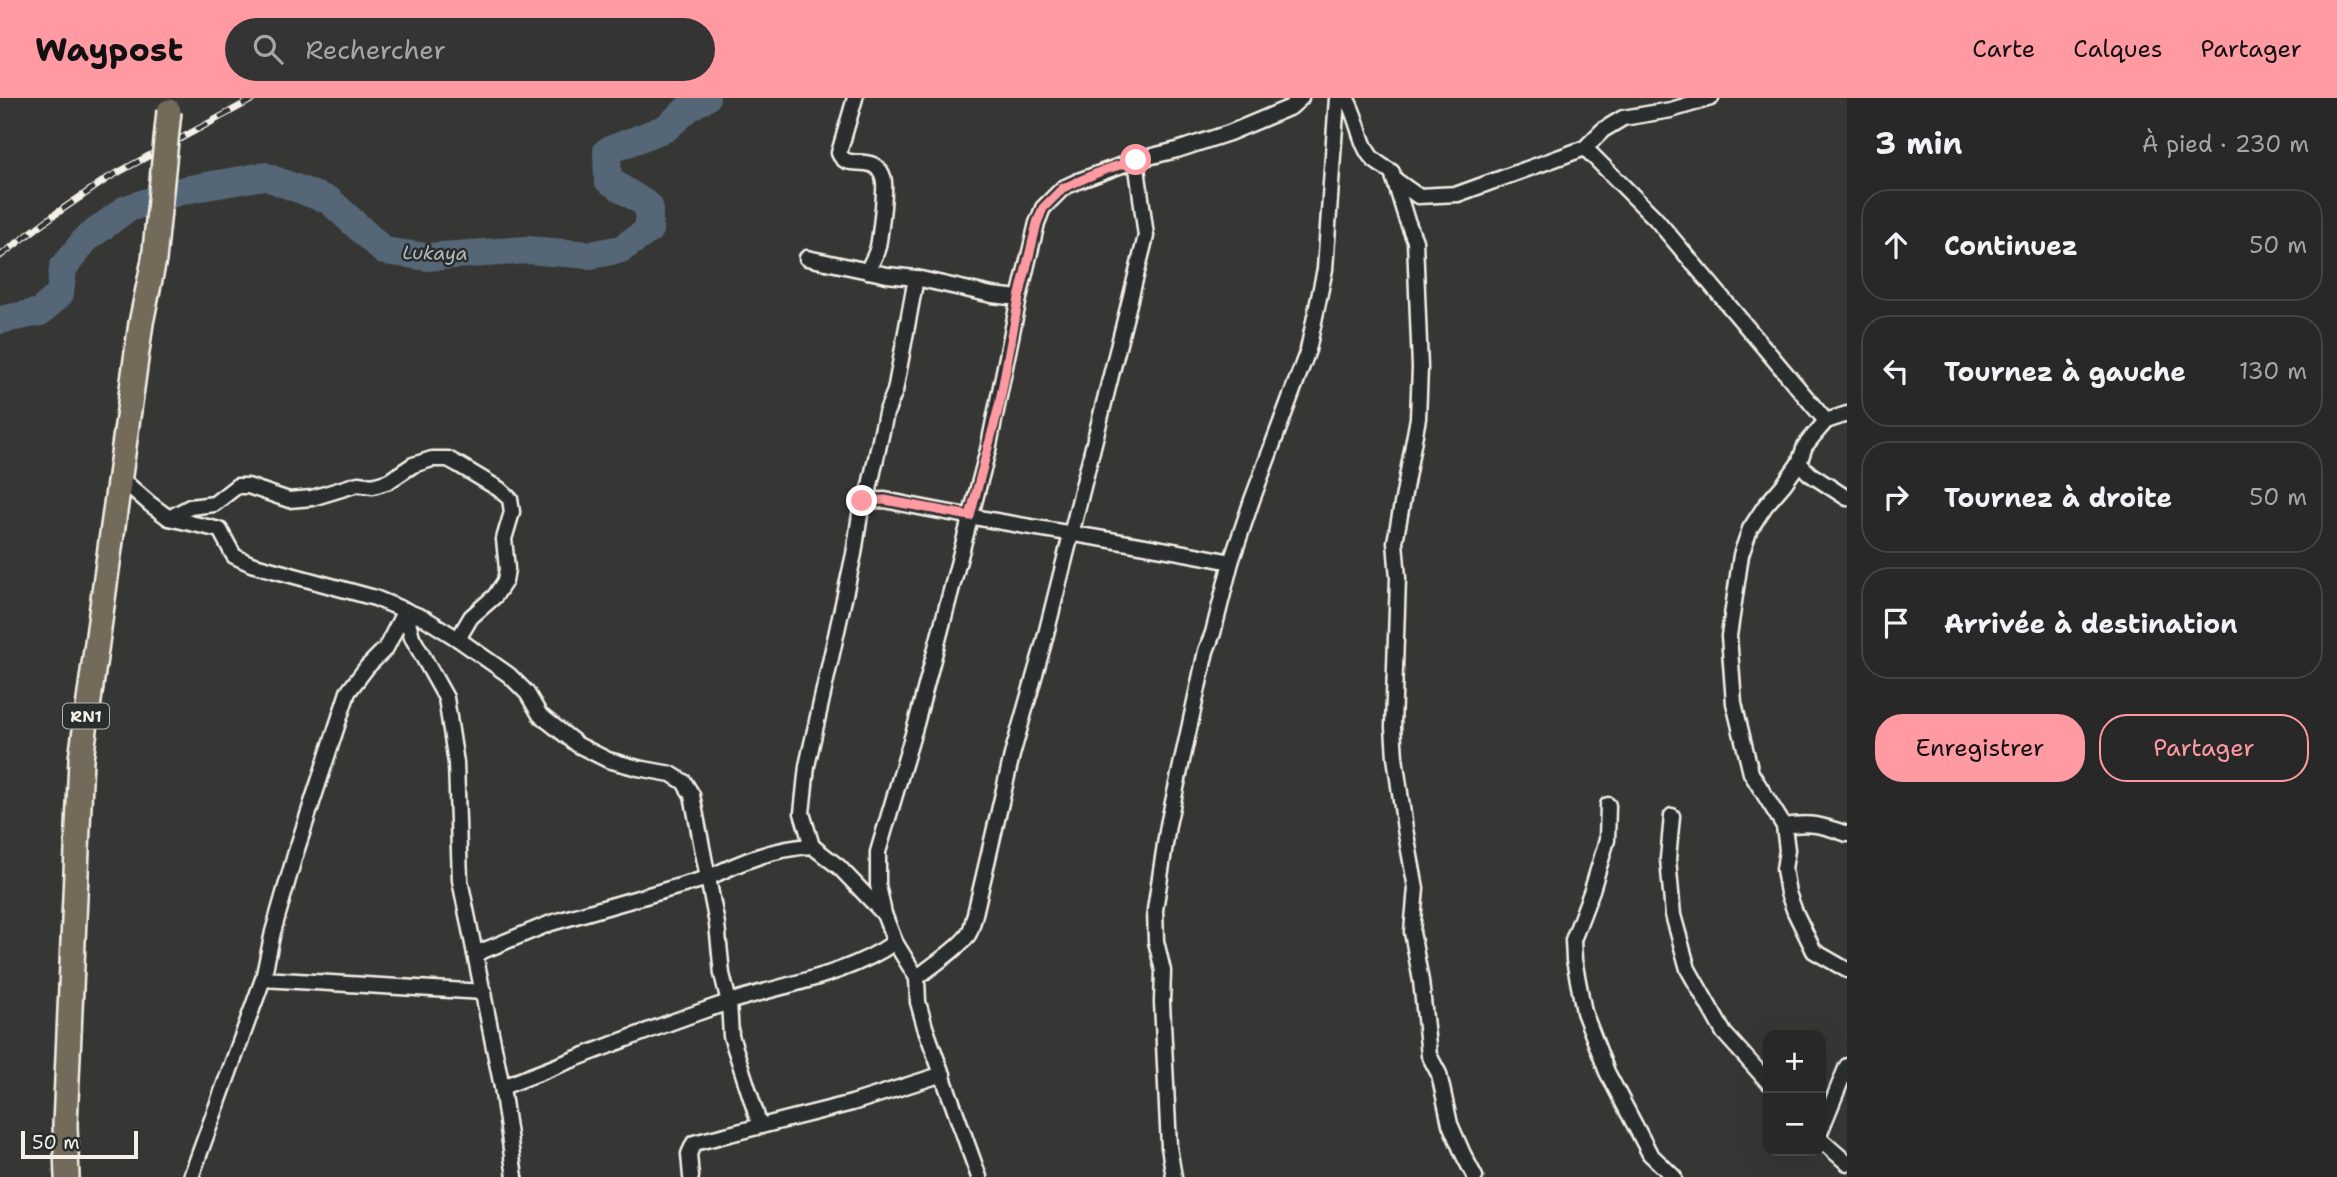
<!DOCTYPE html>
<html lang="fr">
<meta charset="utf-8">
<style>
body{margin:0;font-family:"Shantell Sans",sans-serif;background:#343434;color:#f1f3f6}
.controls{position:absolute;right:21px;bottom:21px;display:grid;overflow:hidden;border-radius:14px;box-shadow:0 7px 28px #0002}
.controls button{width:63px;height:63px;display:grid;place-items:center;padding:0;border:0;border-bottom:2px solid #444445;background:#282828;color:#f1f3f6;font:35px sans-serif}
.scale{position:absolute;left:21px;bottom:18px;width:117px;box-sizing:border-box;padding-left:7px;border:4px solid #f4f1e8;border-top:0;font-size:19px;line-height:24px;white-space:nowrap;color:#f4f1e8;-webkit-text-stroke:5px #2a2d2e;paint-order:stroke}
.stop{position:absolute;width:21px;height:21px;margin:-16px;border:5px solid #ff9aa2;border-radius:50%;background:#fff}
.stop.end{background:#ff9aa2;border-color:#fff;box-shadow:0 2px 7px #0008}
.list{margin:0;padding:0;list-style:none}
h2{display:flex;justify-content:space-between;align-items:center;height:91px;margin:0;padding:0 28px;font-size:30px}
h2 small{font-size:23px;font-weight:400;color:#a5a6a8}
.list li{display:grid;grid-template-columns:46px 1fr auto;gap:21px;align-items:center;box-sizing:border-box;height:112px;margin:0 14px 14px;padding:0 14px;border:2px solid #444445;border-radius:28px}
.list b{display:block;font-size:26px;white-space:nowrap}
.list em{font-size:23px;font-style:normal;color:#a5a6a8}
.actions{display:flex;gap:14px;padding:21px 28px}
.actions a{flex:1;padding:16px 0;border:2px solid #ff9aa2;border-radius:28px;text-align:center;font-size:24px;color:#ff9aa2}
.actions .main{background:#ff9aa2;color:#111}
.icon{flex:none;width:38px;height:38px;fill:none;stroke:currentColor;stroke-width:2;stroke-linecap:round;stroke-linejoin:round}
.map{position:relative;flex:none;width:1847px;height:1079px;overflow:hidden}
header{display:flex;align-items:center;gap:42px;box-sizing:border-box;height:98px;padding:0 35px;background:#ff9aa2;color:#111}
header strong{font-size:33px}
nav{display:flex;gap:38px;margin-inline-start:auto;font-size:24px}
.search{width:490px;height:63px;background:#343434;display:flex;align-items:center;gap:18px;box-sizing:border-box;padding:0 24px;border-radius:38px;color:#a5a6a8;font-size:26px}
main{display:flex}
aside{flex:1;background:#282828}
.map>svg:first-child{display:block}
.lines{fill:none;stroke-linecap:round;stroke-linejoin:round}
.river{stroke:#546676;stroke-width:28}
.minor-casing{stroke:#f4f1e8;stroke-width:19}
.trunk-casing{stroke:#f4f1e8;stroke-width:28}
.minor{stroke:#2a2d2e;stroke-width:14}
.trunk{stroke:#736b5a;stroke-width:23}
.rail-casing{stroke:#f4f1e8;stroke-width:7}
.rail{stroke:#2a2d2e;stroke-width:4.5;stroke-dasharray:13;stroke-linecap:butt}
.trunk-bridge-casing{stroke:#f4f1e8;stroke-width:28;stroke-linecap:butt}
.trunk-bridge{stroke:#736b5a;stroke-width:23}
.route{stroke:#ff9aa2;stroke-width:9}
.labels{text-anchor:middle;dominant-baseline:central;stroke-width:5;stroke-linejoin:round;paint-order:stroke}
.shield{fill:#2a2d2e;stroke:#b7b6b0;stroke-width:2}
.shield-label{font-size:16px;font-weight:bold;fill:#f4f1e8}
.water-label{font-size:19px;font-style:italic;fill:#b4b9ba;stroke:#2a2d2e}
</style>
<header>
<strong>Waypost</strong>
<div class="search"><svg class="icon" aria-label="search" viewBox="0 0 24 24"><circle cx="10" cy="10" r="6"/><path d="M15 15l6 6"/></svg>Rechercher</div>
<nav><a>Carte</a><a>Calques</a><a>Partager</a></nav>
</header>
<main>
<div class="map">
<svg width="1847" height="1079" viewBox="0 0 1847 1079">
<rect width="100%" height="100%" fill="#363635"/>
<filter id="ink" filterUnits="userSpaceOnUse"><feTurbulence type="fractalNoise" baseFrequency=".0143" numOctaves="2"/><feDisplacementMap in="SourceGraphic" scale="14" xChannelSelector="R" yChannelSelector="G"/><feConvolveMatrix kernelMatrix="1 2 1 2 8 2 1 2 1" color-interpolation-filters="sRGB"/></filter>
<g filter="url(#ink)">
<g class="lines">
<polyline class="river" points="0,222 40,214 60,196 63,170 86,141 126,111 184,92 264,78 330,103 384,153 427,159 527,152 591,157 621,151 649,132 649,108 608,82 607,53 666,30 691,8 706,0"/>
<g class="minor-casing">
<g id="minor">
<path d="M855 0 839 55C845 70 861 61 873 67 880 70 884 78 884 85 885 95 880 143 877 152 875 159 870 166 868 173"/>
<path d="M1346 0C1358 18 1359 46 1373 61 1378 66 1386 70 1392 74L1406 120 1415 143 1420 270 1418 320 1395 444 1398 480 1393 629 1395 659 1405 731 1416 790 1412 834 1421 883 1429 957 1439 976 1450 1026 1463 1056 1475 1079"/>
<polyline points="1585,50 1655,120 1826,323"/>
<polyline points="1394,81 1418,98 1458,96 1585,50 1603,32 1623,20 1671,12 1711,0"/>
<polyline points="807,160 887,177 916,180 992,197 1019,200"/>
<polyline points="1847,316 1826,323 1814,337 1805,348 1799,365 1784,386 1765,408 1750,431 1741,457 1729,538 1734,605 1742,638 1751,675 1784,728 1787,752 1784,771 1788,795 1795,814 1814,853 1847,872"/>
<polyline points="1799,365 1810,376 1847,400"/>
<polyline points="119,379 150,406 169,420 220,432 234,458 251,466 375,500 426,521 458,541 509,577 527,595 540,617 578,647 608,662 638,670 671,676 684,684 692,697 708,780 717,826 722,876 729,904 731,938 760,1028"/>
<path d="M862 403 885 402C1000 427 1116 440 1231 464"/>
<polyline points="169,420 190,409 214,406 237,388 248,388 289,402 312,400 358,386 373,388 389,383 413,367 432,361 448,361 459,367 499,391 510,401 512,414 504,441 507,471 505,483 495,498 471,519 458,541"/>
<polyline points="405,512 412,539 446,600 456,665 460,782 502,989 515,1079"/>
<polyline points="1608,707 1607,742 1592,792 1573,842 1574,862 1584,914 1607,974 1650,1056 1674,1079"/>
<polyline points="1672,718 1668,761 1673,817 1688,871 1724,935 1768,984"/>
<path d="M1784 728C1811 724 1822 727 1847 736"/>
<polyline points="812,748 802,715 807,668 854,456 862,403 869,392 886,315 895,293 916,180"/>
<path d="M475 856 551 825 708 780C742 763 775 750 812 748L839 769 884 816"/>
<path d="M917 880C933 866 955 854 968 837 972 831 973 822 975 816L1012 657 1043 548 1146 138 1136 62"/>
<polyline points="263,881 484,894"/>
<path d="M502 989C576 961 650 930 726 905 783 886 845 879 895 844"/>
<polyline points="1821,1032 1847,968"/>
<polyline points="1821,1042 1847,1065"/>
<polyline points="191,1079 263,881 273,834 295,757 348,594 367,569 386,550 405,512"/>
<polyline points="691,1079 689,1056 694,1045 852,1005 943,976"/>
<polyline points="979,1079 925,929 918,904 917,880 895,844 884,816 878,787 878,754 916,626 988,352 1019,200 1037,125 1043,110 1063,90 1078,83 1136,62 1177,52 1229,35 1291,9 1301,0"/>
<polyline points="1174,1079 1169,1049 1162,904 1163,873 1156,843 1155,812 1168,727 1206,553 1213,535 1231,464 1252,402 1308,252 1325,171 1337,0"/>
</g>
</g>
<g class="trunk-casing">
<polyline id="trunk" points="67,1079 65,1027 81,661 141,225 154,162"/>
</g>
<use href="#minor" class="minor"/>
<use href="#trunk" class="trunk"/>
<g class="rail-casing">
<polyline id="rail" points="0,158 54,117 108,80 255,0"/>
</g>
<use href="#rail" class="rail"/>
<g class="trunk-bridge-casing">
<polyline id="trunk-bridge" points="154,162 169,13"/>
</g>
<use href="#trunk-bridge" class="trunk-bridge"/>
</g>
</g>
<g class="lines" filter="url(#ink)">
<polyline class="route" points="862,403 885,402 970,418 999,308 1019,200 1037,125 1043,110 1063,90 1104,72 1136,62"/>
</g>
<g class="labels">
<rect class="shield" x="63" y="605.5" width="46" height="25" rx="5"/>
<g class="shield-label">
<text x="86" y="618">RN1</text>
</g>
<g class="water-label">
<text transform="translate(435 155) rotate(1)">Lukaya</text>
</g>
</g>
</svg>
<div class="controls">
<button>+</button>
<button>−</button>
</div>
<div class="scale">50 m</div>
<div class="stop" style="left:1136px;top:62px"></div>
<div class="stop end" style="left:862px;top:403px"></div>
</div>
<aside>
<h2>3 min<small>À pied · 230 m</small></h2>
<ul class="list">
<li><svg class="icon" aria-label="ahead" viewBox="0 0 24 24"><path d="M12 20V5M6 11l6-6 6 6"/></svg><div><b>Continuez</b></div><em>50 m</em></li>
<li><svg class="icon" aria-label="left" viewBox="0 0 24 24"><path d="M17 20v-9H6M10 6l-5 5 5 5"/></svg><div><b>Tournez à gauche</b></div><em>130 m</em></li>
<li><svg class="icon" aria-label="right" viewBox="0 0 24 24"><path d="M7 20v-9h11M14 6l5 5-5 5"/></svg><div><b>Tournez à droite</b></div><em>50 m</em></li>
<li><svg class="icon" aria-label="arrive" viewBox="0 0 24 24"><path d="M6 21V4h12l-3 4 3 4H6"/></svg><div><b>Arrivée à destination</b></div></li>
</ul>
<div class="actions"><a class="main">Enregistrer</a><a>Partager</a></div>
</aside>
</main>
